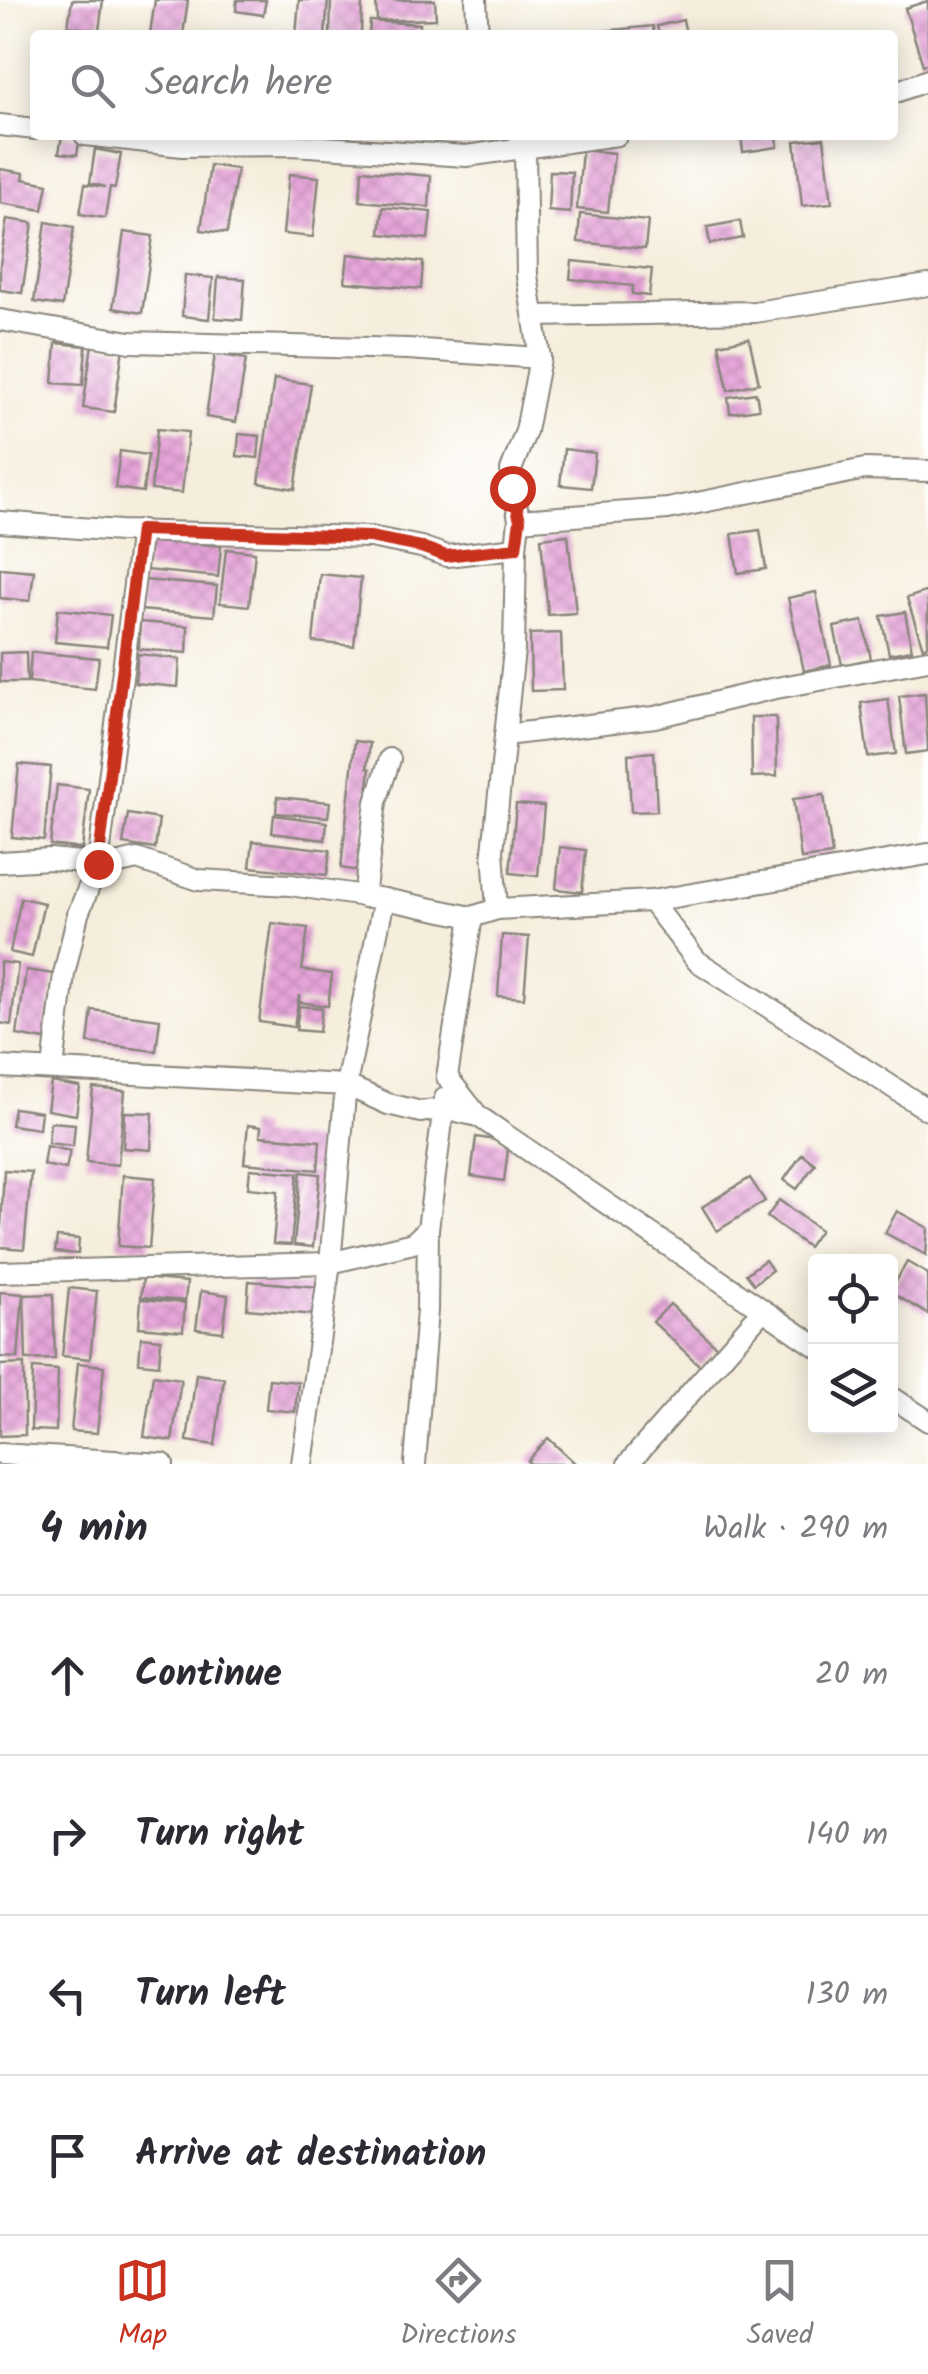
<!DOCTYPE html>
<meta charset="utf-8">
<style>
body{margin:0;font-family:Kalam,sans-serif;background:#f2f2f3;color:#2b2b33}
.controls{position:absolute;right:30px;bottom:30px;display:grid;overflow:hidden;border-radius:10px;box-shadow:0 5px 25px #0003}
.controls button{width:90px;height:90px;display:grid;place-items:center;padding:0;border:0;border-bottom:2px solid #e1e1e2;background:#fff;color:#2b2b33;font:50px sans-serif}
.stop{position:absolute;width:30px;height:30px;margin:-22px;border:8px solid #c8321e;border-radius:50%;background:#fff}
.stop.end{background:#c8321e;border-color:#fff;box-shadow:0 2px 10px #0008}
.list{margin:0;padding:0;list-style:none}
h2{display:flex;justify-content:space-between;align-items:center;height:130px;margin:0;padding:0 40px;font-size:42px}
h2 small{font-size:32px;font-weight:400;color:#7c7c81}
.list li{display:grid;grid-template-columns:65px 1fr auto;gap:30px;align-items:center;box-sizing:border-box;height:160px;padding:0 40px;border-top:2px solid #e1e1e2}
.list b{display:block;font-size:38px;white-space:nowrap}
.list em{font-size:32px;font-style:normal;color:#7c7c81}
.icon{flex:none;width:55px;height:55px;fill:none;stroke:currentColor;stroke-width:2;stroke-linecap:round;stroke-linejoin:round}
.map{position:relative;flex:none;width:928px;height:1464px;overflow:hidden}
.search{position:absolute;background:#fff;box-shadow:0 5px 25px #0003;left:30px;right:30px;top:30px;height:110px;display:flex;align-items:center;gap:25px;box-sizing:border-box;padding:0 35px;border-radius:10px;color:#7c7c81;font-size:38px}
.sheet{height:770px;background:#fff}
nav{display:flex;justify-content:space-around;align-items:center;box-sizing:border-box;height:140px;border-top:2px solid #e1e1e2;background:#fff;font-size:28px;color:#7c7c81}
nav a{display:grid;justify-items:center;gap:5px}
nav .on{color:#c8321e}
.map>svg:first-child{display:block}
.building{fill:url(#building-cross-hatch)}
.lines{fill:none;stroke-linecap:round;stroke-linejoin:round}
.minor-casing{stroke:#89857c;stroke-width:24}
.minor{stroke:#fff;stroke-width:20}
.route{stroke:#c8321e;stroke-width:12}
</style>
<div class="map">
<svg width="928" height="1464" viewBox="0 0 928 1464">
<defs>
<pattern id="building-cross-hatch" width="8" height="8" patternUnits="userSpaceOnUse" patternTransform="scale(2.5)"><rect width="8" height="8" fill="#e6a5d9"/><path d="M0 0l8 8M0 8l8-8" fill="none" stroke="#c58dba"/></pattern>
</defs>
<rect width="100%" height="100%" fill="#fff"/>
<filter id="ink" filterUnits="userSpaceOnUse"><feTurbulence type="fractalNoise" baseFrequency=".01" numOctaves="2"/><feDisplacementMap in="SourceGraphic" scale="20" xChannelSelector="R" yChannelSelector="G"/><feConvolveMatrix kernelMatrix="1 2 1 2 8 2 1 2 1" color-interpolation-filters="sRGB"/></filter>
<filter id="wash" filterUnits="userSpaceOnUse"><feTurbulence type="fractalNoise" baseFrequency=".0048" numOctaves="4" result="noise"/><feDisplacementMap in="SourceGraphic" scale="40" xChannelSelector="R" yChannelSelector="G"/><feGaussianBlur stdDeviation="2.25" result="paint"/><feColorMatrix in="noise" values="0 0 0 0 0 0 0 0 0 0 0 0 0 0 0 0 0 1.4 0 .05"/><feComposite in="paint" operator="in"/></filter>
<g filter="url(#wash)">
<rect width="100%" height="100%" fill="#f6eedc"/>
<g id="blocks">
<g class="building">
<polygon points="72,0 103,0 99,31 68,26"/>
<polygon points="155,0 188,0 183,35 150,34"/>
<polygon points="237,0 266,0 263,15 236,11"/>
<polygon points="299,0 328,0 325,35 296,35"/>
<polygon points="376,0 435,0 436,19 377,21"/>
<polygon points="331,1 362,2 361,35 330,35"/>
<polygon points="928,1 928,64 923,65 905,8"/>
<polygon points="683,20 686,33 659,35 657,26"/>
<polygon points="370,21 420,24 419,35 369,35"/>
<polygon points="653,26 654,35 592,35 592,32"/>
<polygon points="62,135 80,137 77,155 59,153"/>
<polygon points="777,135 778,147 743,152 741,137"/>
<polygon points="824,138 832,203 802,206 795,141"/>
<polygon points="95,149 121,154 115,188 110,187 105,218 80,214 85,184 105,187 90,183"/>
<polygon points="582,150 614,153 608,212 577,209"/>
<polygon points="210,165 237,169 227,233 201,230"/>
<polygon points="0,169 24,173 23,179 48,184 43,210 0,203"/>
<polygon points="362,170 431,176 429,207 360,201"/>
<polygon points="550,171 572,172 570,213 548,211"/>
<polygon points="289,174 319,177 313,237 283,234"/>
<polygon points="383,207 431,212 428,239 380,234"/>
<polygon points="580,214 648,221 645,249 578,242"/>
<polygon points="7,219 33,223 22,293 0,290 0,264"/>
<polygon points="740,221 743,238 710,244 707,227"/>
<polygon points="46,222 74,227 62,306 34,302"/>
<polygon points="124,232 153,236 142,313 113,308"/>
<polygon points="348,254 423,262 421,289 345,282"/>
<polygon points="572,261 652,269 649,296 632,294 633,286 570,279"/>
<polygon points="185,275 213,278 209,319 182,316"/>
<polygon points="218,277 245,279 242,320 215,318"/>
<polygon points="749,338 759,383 728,390 719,344"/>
<polygon points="56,343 86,346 83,385 53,383"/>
<polygon points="92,344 123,348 114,412 83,408"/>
<polygon points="215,354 246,359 236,422 206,417"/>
<polygon points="274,379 311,384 295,489 259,483"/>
<polygon points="756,393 759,409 730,413 728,397"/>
<polygon points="157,429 188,432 182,493 151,490"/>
<polygon points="239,434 260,436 258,458 237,456"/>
<polygon points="564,449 595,453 591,488 560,485"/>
<polygon points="120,451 148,455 143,492 115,488"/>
<polygon points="760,530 766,569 738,573 732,534"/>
<polygon points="568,535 576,613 548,615 541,538"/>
<polygon points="148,539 221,546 218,577 145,570"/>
<polygon points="226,549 255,552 249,606 220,603"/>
<polygon points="0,568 34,571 30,601 0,598"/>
<polygon points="320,574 361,578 354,646 313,642"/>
<polygon points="143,580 217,586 214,616 140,610"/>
<polygon points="928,591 928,646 923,648 907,598"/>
<polygon points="816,592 831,665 804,671 788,598"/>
<polygon points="58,609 111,615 107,647 55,642"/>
<polygon points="905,612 912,650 889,654 881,616"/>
<polygon points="863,621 871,659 842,665 834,627"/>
<polygon points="140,622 188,626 187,653 139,649"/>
<polygon points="561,633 563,690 531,691 530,634"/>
<polygon points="26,652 27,682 0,682 0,653"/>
<polygon points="31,652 99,658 95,689 29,682"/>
<polygon points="138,654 180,659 178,687 135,683"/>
<polygon points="925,693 928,751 906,754 899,696"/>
<polygon points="888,699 896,754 868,757 861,703"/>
<polygon points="751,717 776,717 777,776 752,777"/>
<polygon points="355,741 370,743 367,768 370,769 358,871 341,868"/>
<polygon points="654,752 657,811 631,812 628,754"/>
<polygon points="19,764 51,767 44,840 12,837"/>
<polygon points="57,785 89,789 82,849 50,845"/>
<polygon points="824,795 832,855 801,859 793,799"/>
<polygon points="277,797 330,802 328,817 276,813"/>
<polygon points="516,804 544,806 538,876 510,873"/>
<polygon points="128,814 159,819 155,849 123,844"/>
<polygon points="274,815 327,822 325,840 272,833"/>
<polygon points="253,841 330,850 327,875 250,867"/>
<polygon points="560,847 586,850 582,892 556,889"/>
<polygon points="21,898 44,903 32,957 10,952"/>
<polygon points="272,923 308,928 302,970 332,974 328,1006 299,1002 299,995 294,1027 259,1022"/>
<polygon points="502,935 529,937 524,998 498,996"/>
<polygon points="0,962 18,964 11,1025 0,1023"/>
<polygon points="26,970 54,974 45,1040 17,1035"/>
<polygon points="299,1006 322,1008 319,1032 296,1030"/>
<polygon points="92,1010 160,1019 156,1051 88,1043"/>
<polygon points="51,1082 80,1087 76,1115 47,1110"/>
<polygon points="93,1088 125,1091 118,1165 86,1162"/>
<polygon points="14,1108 41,1112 39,1129 11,1125"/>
<polygon points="125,1112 153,1113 151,1150 123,1148"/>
<polygon points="50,1122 75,1124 73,1146 48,1143"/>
<polygon points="248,1125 261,1127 260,1136 320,1141 318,1170 244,1163"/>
<polygon points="476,1137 509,1142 504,1181 471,1176"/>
<polygon points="46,1146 70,1151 66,1169 43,1165"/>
<polygon points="802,1154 815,1164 797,1189 784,1180"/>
<polygon points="250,1169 298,1173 291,1245 273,1244 278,1191 248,1188"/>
<polygon points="4,1170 31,1172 24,1249 0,1247"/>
<polygon points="301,1172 320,1174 313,1247 294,1245"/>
<polygon points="123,1175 155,1178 149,1248 118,1246"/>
<polygon points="750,1178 765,1201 717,1231 702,1207"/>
<polygon points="779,1200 820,1230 808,1247 767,1217"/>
<polygon points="897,1211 928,1228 926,1255 885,1233"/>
<polygon points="57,1237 79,1239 78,1254 55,1252"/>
<polygon points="765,1260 772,1270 754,1284 746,1274"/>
<polygon points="907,1262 928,1274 928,1314 890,1292"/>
<polygon points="143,1278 187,1282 185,1301 141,1297"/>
<polygon points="249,1281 319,1287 316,1315 247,1309"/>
<polygon points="69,1288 97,1291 90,1359 62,1356"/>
<polygon points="201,1291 228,1295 223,1332 196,1329"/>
<polygon points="0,1292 23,1294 18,1358 0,1357"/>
<polygon points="53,1294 55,1359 26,1360 24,1295"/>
<polygon points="141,1299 185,1303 183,1331 139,1327"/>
<polygon points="670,1304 717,1347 700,1366 653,1322"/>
<polygon points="141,1337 161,1339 159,1365 139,1363"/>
<polygon points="78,1363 104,1366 97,1433 71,1431"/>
<polygon points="24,1364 25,1435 0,1436 0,1365"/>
<polygon points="33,1368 58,1370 56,1431 31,1430"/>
<polygon points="196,1374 224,1378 215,1445 187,1441"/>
<polygon points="153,1375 181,1379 172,1441 144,1437"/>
<polygon points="269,1379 298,1382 295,1412 266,1409"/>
<polygon points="548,1438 576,1464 531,1464 527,1461"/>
</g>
</g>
</g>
<g filter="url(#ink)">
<use href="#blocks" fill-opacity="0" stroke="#89857c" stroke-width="2.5"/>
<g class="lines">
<g class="minor-casing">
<g id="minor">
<polyline points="476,0 478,35"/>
<polyline points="893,93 928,80"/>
<polyline points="0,125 35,129"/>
<polyline points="85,135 182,146 292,145 466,156 617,135"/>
<polyline points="534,316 755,312 928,285"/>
<polyline points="0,320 130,342 408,349 540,358"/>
<polyline points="519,520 668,509 865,469 928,471"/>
<polyline points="0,522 120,531 370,537 421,547 447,556 516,548"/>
<polyline points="505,735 655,717 771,689 928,660"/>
<polyline points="0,862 50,859 111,865 137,859 199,880 290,885 384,899 472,917 497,909 651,901 928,854"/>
<polyline points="364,897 376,802 390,759"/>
<polyline points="651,901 697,961 928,1110"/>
<polyline points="497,909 493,851 514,650 516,548 519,520 511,470 526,431 540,358 527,276 525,146 519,135"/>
<polyline points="472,917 447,1077 478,1116 816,1346"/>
<polyline points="0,1067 346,1085 388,1104 421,1112 444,1108 478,1116"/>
<polyline points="53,1069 64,974 78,914 98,864 141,530"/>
<polyline points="0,1272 330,1263 413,1243 428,1229"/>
<polyline points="890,1396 928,1421"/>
<polyline points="0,1454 163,1464"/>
<polyline points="302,1464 330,1263 346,1085 384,899"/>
<polyline points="415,1464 427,1310 428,1229 445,1098"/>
<polyline points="628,1464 762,1311"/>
</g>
</g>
<use href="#minor" class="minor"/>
</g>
</g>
<g class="lines" filter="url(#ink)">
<polyline class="route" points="98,864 140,530 370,537 421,547 446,556 516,548 520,520 512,488"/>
</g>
</svg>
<div class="controls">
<button><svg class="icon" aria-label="locate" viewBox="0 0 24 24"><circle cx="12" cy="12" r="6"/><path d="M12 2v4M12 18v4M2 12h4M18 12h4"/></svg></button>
<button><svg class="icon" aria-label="layers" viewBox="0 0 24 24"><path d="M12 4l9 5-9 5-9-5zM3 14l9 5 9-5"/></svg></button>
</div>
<div class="stop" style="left:512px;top:488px"></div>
<div class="stop end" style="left:98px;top:864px"></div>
<div class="search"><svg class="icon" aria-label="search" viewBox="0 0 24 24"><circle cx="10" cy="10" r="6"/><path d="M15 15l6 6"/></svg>Search here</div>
</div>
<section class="sheet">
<h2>4 min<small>Walk · 290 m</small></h2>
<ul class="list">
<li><svg class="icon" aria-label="ahead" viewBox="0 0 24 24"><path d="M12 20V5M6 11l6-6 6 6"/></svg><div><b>Continue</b></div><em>20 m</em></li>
<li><svg class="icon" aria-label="right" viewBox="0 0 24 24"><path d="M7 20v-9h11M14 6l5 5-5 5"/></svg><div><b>Turn right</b></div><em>140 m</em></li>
<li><svg class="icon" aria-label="left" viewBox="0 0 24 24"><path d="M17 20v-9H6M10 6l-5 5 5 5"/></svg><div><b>Turn left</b></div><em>130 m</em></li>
<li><svg class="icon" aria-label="arrive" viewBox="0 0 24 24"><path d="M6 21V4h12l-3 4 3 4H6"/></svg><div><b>Arrive at destination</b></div></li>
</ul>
</section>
<nav>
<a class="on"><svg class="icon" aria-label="map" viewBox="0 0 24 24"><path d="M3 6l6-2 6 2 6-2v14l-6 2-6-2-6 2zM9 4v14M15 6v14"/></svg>Map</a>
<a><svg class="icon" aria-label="directions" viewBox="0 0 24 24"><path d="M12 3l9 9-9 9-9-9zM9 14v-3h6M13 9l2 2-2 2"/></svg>Directions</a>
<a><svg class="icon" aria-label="saved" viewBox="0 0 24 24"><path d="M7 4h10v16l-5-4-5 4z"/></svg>Saved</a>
</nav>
